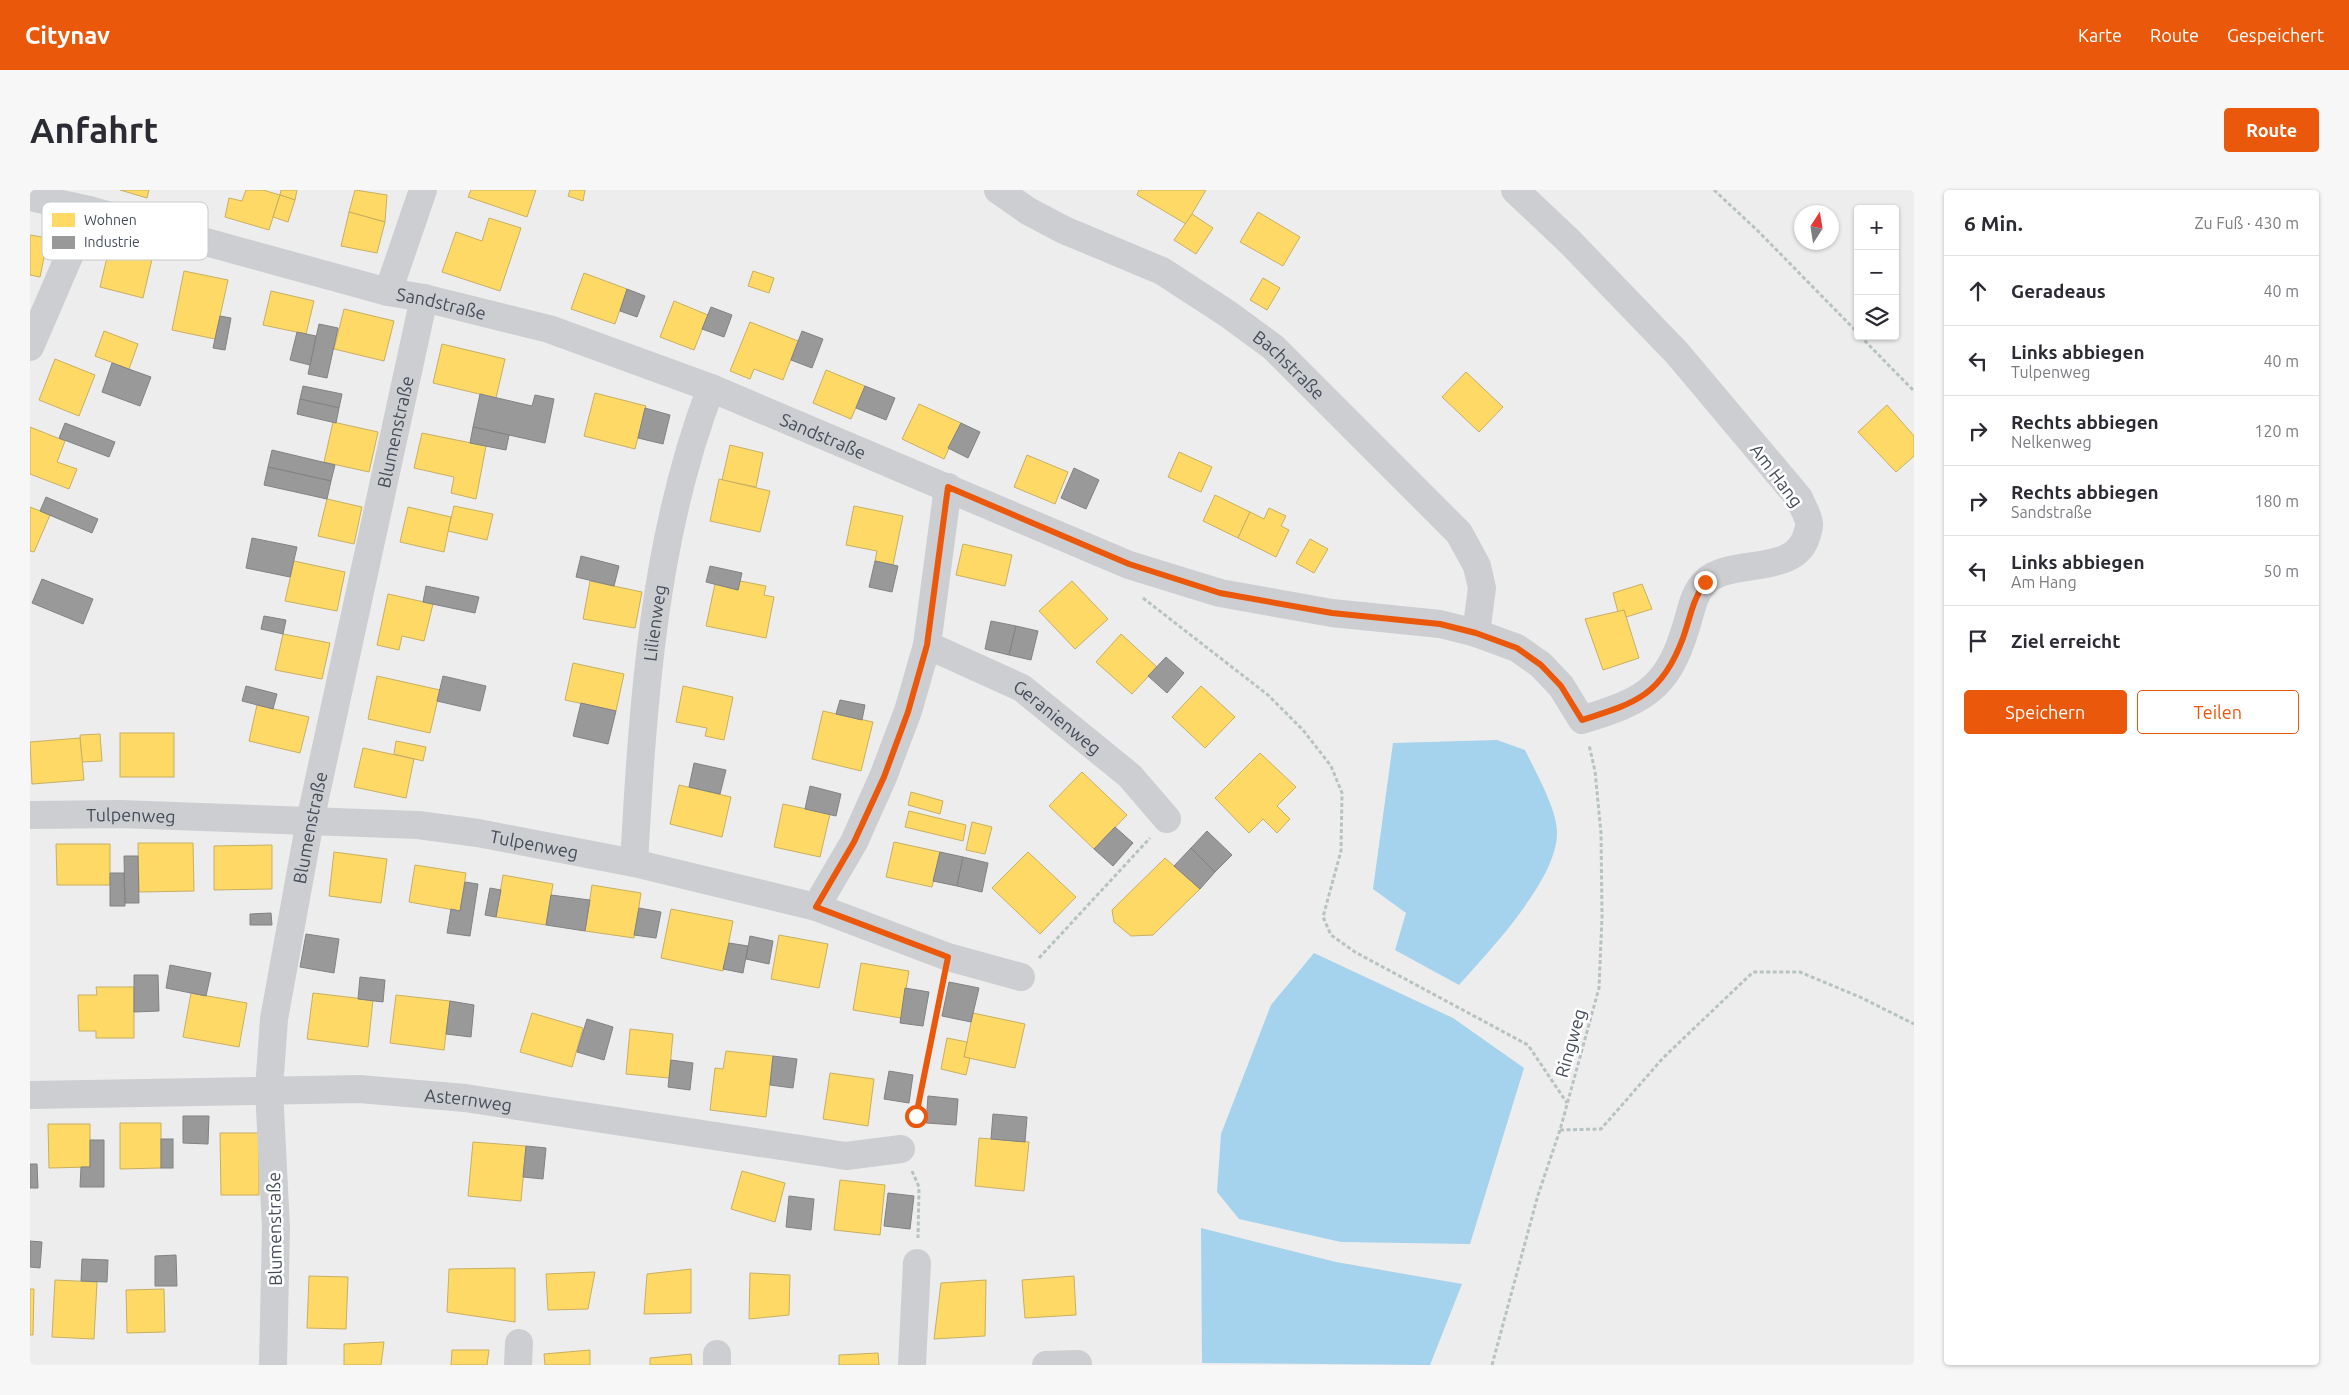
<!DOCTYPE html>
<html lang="de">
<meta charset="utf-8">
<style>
body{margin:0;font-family:Ubuntu,sans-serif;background:#f7f7f7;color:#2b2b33}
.controls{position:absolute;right:15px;top:15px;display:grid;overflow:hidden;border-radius:5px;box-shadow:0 1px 4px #0004}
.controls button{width:45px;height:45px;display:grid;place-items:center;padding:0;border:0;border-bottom:1px solid #e1e1e2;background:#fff;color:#2b2b33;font:25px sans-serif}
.compass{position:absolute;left:1764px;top:15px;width:45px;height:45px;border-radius:50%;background:#fff;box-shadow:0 1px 4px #0004;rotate:12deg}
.stop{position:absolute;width:15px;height:15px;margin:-11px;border:4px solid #ea580c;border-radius:50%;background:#fff}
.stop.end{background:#ea580c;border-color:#fff;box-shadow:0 1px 5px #0008}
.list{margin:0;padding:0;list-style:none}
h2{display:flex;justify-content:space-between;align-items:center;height:65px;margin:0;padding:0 20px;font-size:21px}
h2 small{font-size:16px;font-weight:400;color:#7c7c81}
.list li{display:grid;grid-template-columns:32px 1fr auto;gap:15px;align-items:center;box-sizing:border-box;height:70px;padding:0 20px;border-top:1px solid #e1e1e2}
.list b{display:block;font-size:19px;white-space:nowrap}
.list p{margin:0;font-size:16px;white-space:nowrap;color:#7c7c81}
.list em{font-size:16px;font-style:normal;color:#7c7c81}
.actions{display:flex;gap:10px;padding:15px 20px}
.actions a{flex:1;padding:11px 0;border:1px solid #ea580c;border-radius:5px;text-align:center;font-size:18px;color:#ea580c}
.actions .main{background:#ea580c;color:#fff}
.icon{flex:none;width:28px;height:28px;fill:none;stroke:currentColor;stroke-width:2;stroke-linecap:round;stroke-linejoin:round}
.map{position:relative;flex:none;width:1884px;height:1175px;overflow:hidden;border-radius:5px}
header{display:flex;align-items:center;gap:30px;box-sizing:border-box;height:70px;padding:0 25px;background:#ea580c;color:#fff}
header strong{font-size:24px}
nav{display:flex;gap:28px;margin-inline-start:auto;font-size:18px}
.intro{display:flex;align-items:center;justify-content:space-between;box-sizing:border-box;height:120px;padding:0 30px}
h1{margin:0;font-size:35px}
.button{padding:12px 22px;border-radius:5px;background:#ea580c;color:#fff;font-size:18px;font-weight:700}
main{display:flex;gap:30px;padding:0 30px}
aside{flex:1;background:#fff;border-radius:5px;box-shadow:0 1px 4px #0004}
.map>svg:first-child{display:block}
.water{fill:#a5d2ec}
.homes{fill:#ffd966;stroke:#c7af62}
.industry{fill:#999;stroke:#808286}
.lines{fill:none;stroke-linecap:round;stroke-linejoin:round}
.path{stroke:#b7c3c2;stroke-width:3;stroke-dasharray:4 2.5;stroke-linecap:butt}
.minor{stroke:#ccced1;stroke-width:28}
.route{stroke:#ea580c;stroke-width:6}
.labels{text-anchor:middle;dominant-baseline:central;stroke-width:5;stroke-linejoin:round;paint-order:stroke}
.street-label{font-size:18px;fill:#454d5a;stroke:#fff}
.key{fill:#fff;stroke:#c7cace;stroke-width:1}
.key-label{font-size:14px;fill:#454d5a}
</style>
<header>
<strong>Citynav</strong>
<nav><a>Karte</a><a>Route</a><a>Gespeichert</a></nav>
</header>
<div class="intro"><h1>Anfahrt</h1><a class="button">Route</a></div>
<main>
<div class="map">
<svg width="1884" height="1175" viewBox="0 0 1884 1175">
<rect width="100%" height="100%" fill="#eeeded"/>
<g class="water">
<path d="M1467 550 1495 560C1505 581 1527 619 1527 642 1528 689 1460 760 1429 795L1365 760 1376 723 1343 699 1363 553Z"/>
<polygon points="1284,763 1423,828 1494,878 1440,1054 1311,1052 1209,1029 1187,1002 1191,944 1241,815"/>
<polygon points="1171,1038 1306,1072 1432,1094 1400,1175 1172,1173"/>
</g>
<g class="homes">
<polygon points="90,0 119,0 117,8"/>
<polygon points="216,0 233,0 250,5 239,40 195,27 199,8 212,11"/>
<polygon points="251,0 267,0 265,10 250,5"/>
<polygon points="325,0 357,5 355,32 319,22"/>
<polygon points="441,0 506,0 497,27 438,7"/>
<polygon points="540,0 555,0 553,11 538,6"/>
<polygon points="1109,0 1176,0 1156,34 1107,5"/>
<polygon points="250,5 265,10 258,32 243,27"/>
<polygon points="319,22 355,32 347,63 311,56"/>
<polygon points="1228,22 1270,47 1253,76 1210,52"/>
<polygon points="1162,24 1183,38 1166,64 1144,50"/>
<polygon points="459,28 491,38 470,101 412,82 426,42 452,51"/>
<polygon points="0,45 18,48 10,87 0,85"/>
<polygon points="79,59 122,69 113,108 70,97"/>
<polygon points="154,81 198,90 185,149 142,140"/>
<polygon points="723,81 744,88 739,103 718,96"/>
<polygon points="554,83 597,99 585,134 541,119"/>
<polygon points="1233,88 1250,98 1237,120 1220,110"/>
<polygon points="241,101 284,111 276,144 233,135"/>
<polygon points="644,111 678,125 664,160 630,147"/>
<polygon points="314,119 364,131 354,171 304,159"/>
<polygon points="720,132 768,151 753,190 724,179 720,189 700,181"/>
<polygon points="74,141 108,154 99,179 65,166"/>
<polygon points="412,154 475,169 466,208 403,193"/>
<polygon points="25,169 65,185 49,226 9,210"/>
<polygon points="796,180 835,196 821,229 783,213"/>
<polygon points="1436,182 1473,217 1449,242 1412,207"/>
<polygon points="565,203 616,216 605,259 554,246"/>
<polygon points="889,214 931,233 914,269 872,249"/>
<polygon points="1857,215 1884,246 1884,266 1866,282 1828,242"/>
<polygon points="303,232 348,242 339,282 294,272"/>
<polygon points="0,237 35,251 27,272 47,279 39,299 0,284"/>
<polygon points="392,243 456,256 446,309 421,303 424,287 384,278"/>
<polygon points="700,255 733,263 726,297 692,290"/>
<polygon points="1149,262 1182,277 1171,302 1138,287"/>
<polygon points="997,265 1038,282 1025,314 984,297"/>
<polygon points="689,289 740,301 730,342 680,331"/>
<polygon points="1185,305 1220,322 1208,348 1173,331"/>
<polygon points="297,309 332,317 324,354 288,346"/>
<polygon points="424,316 463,324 457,350 418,341"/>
<polygon points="824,316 873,326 863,375 845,371 847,361 816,355"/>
<polygon points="0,317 20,325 4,362 0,361"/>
<polygon points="378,317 421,327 414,362 370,352"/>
<polygon points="1239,318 1256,326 1251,336 1259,340 1246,367 1208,348 1220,322 1234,329"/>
<polygon points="1280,349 1298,359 1284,383 1266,373"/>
<polygon points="933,354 982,365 975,396 926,385"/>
<polygon points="264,371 315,382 307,421 255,411"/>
<polygon points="560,391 612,402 605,438 553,429"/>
<polygon points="710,391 736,396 734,405 744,407 736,448 676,436 685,394 708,400"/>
<polygon points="1042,391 1078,429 1045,459 1009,421"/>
<polygon points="1612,394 1622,419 1596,427 1594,420 1588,422 1583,403"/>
<polygon points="358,404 403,414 394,451 372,446 369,460 347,455"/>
<polygon points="1594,420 1609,468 1573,480 1555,429"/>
<polygon points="253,444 300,453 292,489 245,480"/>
<polygon points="1091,444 1127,477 1102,504 1066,472"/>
<polygon points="543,473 594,484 586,521 535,510"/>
<polygon points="347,486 410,500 400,543 338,529"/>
<polygon points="653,496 703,507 694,550 675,546 677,538 646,532"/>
<polygon points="1171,496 1205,527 1175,558 1142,527"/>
<polygon points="227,515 279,527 270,563 219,551"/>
<polygon points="793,521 843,532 831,581 782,569"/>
<rect x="90" y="543" width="54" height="44"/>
<polygon points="70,544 72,571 52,572 50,545"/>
<polygon points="50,548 54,590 2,594 0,552"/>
<polygon points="366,551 396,557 393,571 364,564"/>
<polygon points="333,558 384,569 376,608 324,597"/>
<polygon points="1230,563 1266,597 1247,616 1260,629 1247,643 1233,629 1219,643 1185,608"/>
<polygon points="1052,582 1097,625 1064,659 1019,616"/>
<polygon points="649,595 701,607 692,647 640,634"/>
<polygon points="881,602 913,611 910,624 878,615"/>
<polygon points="753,614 800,624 790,667 744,657"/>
<polygon points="879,621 936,635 933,651 875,637"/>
<polygon points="942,632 962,637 955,664 936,660"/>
<polygon points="864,652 910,662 902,697 856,687"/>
<polygon points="108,653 163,653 164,701 109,702"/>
<polygon points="26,654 80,654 80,695 27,695"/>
<polygon points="242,655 242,699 184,700 184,656"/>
<polygon points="304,662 357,669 351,713 299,706"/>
<polygon points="998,662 1046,707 1010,744 962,698"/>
<polygon points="1135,668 1170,699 1123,745 1101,746 1084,732 1082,720"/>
<polygon points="385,675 436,683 430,721 379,712"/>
<polygon points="473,685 523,694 516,735 466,727"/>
<polygon points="562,695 611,703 604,748 555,741"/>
<polygon points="641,719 703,731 693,781 631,768"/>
<polygon points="749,745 798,754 789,798 741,789"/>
<polygon points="831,773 879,781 871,828 823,820"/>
<polygon points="66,797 104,797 104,848 66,848 66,841 49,841 48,805 67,805"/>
<polygon points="161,803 217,813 209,857 153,847"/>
<polygon points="283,803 343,810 338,857 277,849"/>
<polygon points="366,805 420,811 414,860 360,853"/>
<polygon points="502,823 553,838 542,877 490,862"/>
<polygon points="943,823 995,834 985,878 934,867"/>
<polygon points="600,839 643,844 639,888 596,884"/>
<polygon points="917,848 937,852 934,867 940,868 936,885 911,879"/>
<polygon points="696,861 743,866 736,927 680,920 685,878 693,879"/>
<polygon points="800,883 844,889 838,936 793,929"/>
<polygon points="90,933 131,933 131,978 90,979"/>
<polygon points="18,934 60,934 60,977 19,978"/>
<polygon points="190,943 229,943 229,1005 191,1005"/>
<polygon points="949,948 999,952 994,1001 945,996"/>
<polygon points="443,952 496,956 491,1011 438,1006"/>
<polygon points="712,981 755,993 745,1032 701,1019"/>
<polygon points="810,990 855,995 850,1045 804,1040"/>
<polygon points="485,1078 485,1132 417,1122 419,1079"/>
<polygon points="661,1079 661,1123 614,1124 617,1084"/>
<polygon points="565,1082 558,1119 518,1120 516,1084"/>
<polygon points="720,1083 760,1085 759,1125 719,1129"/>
<polygon points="279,1086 318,1087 316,1139 277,1138"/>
<polygon points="1044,1086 1046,1125 995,1128 992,1090"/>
<polygon points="25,1090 67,1092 64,1149 22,1147"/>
<polygon points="956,1090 955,1146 904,1149 911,1093"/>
<polygon points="0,1099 4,1099 3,1145 0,1145"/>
<polygon points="134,1099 135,1142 97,1143 96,1100"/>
<polygon points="354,1152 351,1175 314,1175 314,1154"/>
<polygon points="422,1160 459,1160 457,1175 421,1175"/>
<polygon points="560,1160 560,1175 515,1175 514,1164"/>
<polygon points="848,1163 849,1175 809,1175 809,1165"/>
<polygon points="661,1164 662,1175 620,1175 620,1168"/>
</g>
<g class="industry">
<polygon points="597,99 615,106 607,127 590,121"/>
<polygon points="681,117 702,125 694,147 672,139"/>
<polygon points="190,126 201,128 195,160 183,158"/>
<polygon points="289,134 308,138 297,188 278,184"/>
<polygon points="772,141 793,149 782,178 761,170"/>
<polygon points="267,142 286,146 280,175 260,170"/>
<polygon points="82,173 121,187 110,216 72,202"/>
<polygon points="273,196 312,204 309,218 270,209"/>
<polygon points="835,196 865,208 856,230 826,218"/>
<polygon points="450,204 502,216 505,205 524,209 515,253 443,237"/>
<polygon points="270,209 309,218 306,233 267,224"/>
<polygon points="615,218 640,225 633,254 608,248"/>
<polygon points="35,233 85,252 79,267 29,248"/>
<polygon points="931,233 950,242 938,268 918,258"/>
<polygon points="443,237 479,245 476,260 440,253"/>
<polygon points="242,260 305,275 301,291 238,277"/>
<polygon points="238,277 301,291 297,309 234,295"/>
<polygon points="1044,278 1069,290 1056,319 1031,308"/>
<polygon points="16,307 68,329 62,343 10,321"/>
<polygon points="222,348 267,357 260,387 216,378"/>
<polygon points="551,366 589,376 584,396 546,387"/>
<polygon points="845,371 868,376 862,402 839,397"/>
<polygon points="680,376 712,383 708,400 676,392"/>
<polygon points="12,389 63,409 53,434 2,413"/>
<polygon points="396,396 449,407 445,423 393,412"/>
<polygon points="234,426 256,430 253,444 231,439"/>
<polygon points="961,431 986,436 979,465 955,459"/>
<polygon points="986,436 1008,441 1001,470 979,465"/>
<polygon points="1136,467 1154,483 1137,503 1118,486"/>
<polygon points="413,486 456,496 450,521 407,511"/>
<polygon points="216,496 247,504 243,519 212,511"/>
<polygon points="810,510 835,515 832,530 806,524"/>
<polygon points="551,513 586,521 578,554 543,546"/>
<polygon points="664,573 696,580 690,604 659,597"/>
<polygon points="780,596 811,604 806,626 775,619"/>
<polygon points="1085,637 1103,653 1083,676 1064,659"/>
<polygon points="1177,641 1202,665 1185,682 1161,658"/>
<polygon points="1161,658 1185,682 1170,699 1144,676"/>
<polygon points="910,662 933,667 927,696 903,691"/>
<polygon points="94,666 108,666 109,713 95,713"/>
<polygon points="933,667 958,673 952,702 927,696"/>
<polygon points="80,683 94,683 95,716 80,716"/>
<polygon points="435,692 448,694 440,746 417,743 421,719 430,721"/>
<polygon points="460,698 471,700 466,727 455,725"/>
<polygon points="521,705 560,710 555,741 516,735"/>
<polygon points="609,718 631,722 626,748 604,745"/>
<polygon points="241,723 242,735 220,735 220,724"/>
<polygon points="276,744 309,749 304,783 270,777"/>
<polygon points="720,746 743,751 739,774 716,769"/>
<polygon points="699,753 718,756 713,783 693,779"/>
<polygon points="140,775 181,783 176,806 136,798"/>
<polygon points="104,785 128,785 129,821 104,822"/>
<polygon points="330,787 355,790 353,812 328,809"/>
<polygon points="919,792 949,798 941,832 912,826"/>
<polygon points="875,798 899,802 893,836 870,833"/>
<polygon points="420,811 444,815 441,847 416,844"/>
<polygon points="557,829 583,837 574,870 547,862"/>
<polygon points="743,866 767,869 763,898 740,895"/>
<polygon points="641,870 663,873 660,900 638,897"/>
<polygon points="859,881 883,885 879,913 854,909"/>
<polygon points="898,906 928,909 926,935 896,933"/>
<polygon points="963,924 997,927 995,952 961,949"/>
<polygon points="153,926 179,926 178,954 153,953"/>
<rect x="131" y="949" width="12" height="29"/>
<polygon points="60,950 74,950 74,997 50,997 51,977 60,977"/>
<polygon points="496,956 516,958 513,989 493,987"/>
<polygon points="0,974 7,974 8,998 0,998"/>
<polygon points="858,1003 884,1006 880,1039 854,1036"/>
<polygon points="759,1006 784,1009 781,1040 756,1037"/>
<polygon points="0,1051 12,1052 10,1078 0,1077"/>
<polygon points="146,1065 147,1096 125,1096 125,1066"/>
<polygon points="52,1069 78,1070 77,1092 51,1091"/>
</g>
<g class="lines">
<g class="path">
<polyline points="1684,0 1728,41 1828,143"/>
<polyline points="1830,146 1884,201"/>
<polyline points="1113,408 1238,505 1273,540 1301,576 1312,603 1311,661 1293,727 1301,745 1325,762 1498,855 1537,913"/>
<polyline points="1009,768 1120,648"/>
<polyline points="881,937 886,926 913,792"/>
<polyline points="1530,940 1571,939 1633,868 1723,782 1770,782 1830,807 1884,834"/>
<polyline points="882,981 889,997 888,1048"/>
<polyline points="1462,1175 1508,1005 1530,940 1569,798 1572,727 1571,643 1565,581 1559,555"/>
</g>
<g class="minor">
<path id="s1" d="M968 0 998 21 1034 40 1132 81 1198 124 1243 157 1429 343 1447 376 1452 398 1446 443"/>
<path id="s2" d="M0 7 59 20 358 102 394 108 519 139 681 198 1099 375 1190 403 1302 423 1410 434 1446 443 1487 458 1511 475 1531 496 1552 530C1612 511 1637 501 1656 437 1661 422 1663 404 1675 392 1700 367 1767 387 1777 344 1778 341 1780 336 1779 333 1778 325 1772 316 1769 308L1647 163 1540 52 1485 0"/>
<polyline points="358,102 393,0"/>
<polyline points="0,157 59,20"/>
<path id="s3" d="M897 455 992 498 1100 586 1137 629"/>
<path id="s4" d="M0 625 91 624 388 635 448 643 604 673 786 717 918 767 991 787"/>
<path id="s5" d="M604 673C613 514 623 348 681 198"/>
<polyline points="786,717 824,652 853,587 878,521 897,455 918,297"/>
<path id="s6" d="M0 905 329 899 435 908 816 966 871 959"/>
<path id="s7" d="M243 1175 246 1038 239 899 244 829 280 631 394 108"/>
<polyline points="488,1175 489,1153"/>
<polyline points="687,1175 687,1164"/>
<polyline points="882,1175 887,1073"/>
<polyline points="1016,1175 1048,1174"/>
</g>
</g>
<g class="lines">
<path class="route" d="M886 926 918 767 786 717 824 652 854 587 878 522 897 455 918 297 1099 374 1190 403 1302 423 1410 434 1446 443 1487 458 1511 475 1531 496 1552 530C1606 513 1632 505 1653 448 1660 428 1663 409 1675 392"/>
</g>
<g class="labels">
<g class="street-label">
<text stroke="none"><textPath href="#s2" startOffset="425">Sandstraße</textPath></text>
<text stroke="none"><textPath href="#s1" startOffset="342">Bachstraße</textPath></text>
<text stroke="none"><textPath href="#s7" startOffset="946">Blumenstraße</textPath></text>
<text stroke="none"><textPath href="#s2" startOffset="830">Sandstraße</textPath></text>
<text transform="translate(1747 285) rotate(53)">Am Hang</text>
<text stroke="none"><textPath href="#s5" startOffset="241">Lilienweg</textPath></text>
<text stroke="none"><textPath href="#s3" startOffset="150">Geranienweg</textPath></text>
<text stroke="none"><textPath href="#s4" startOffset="101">Tulpenweg</textPath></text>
<text stroke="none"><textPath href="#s7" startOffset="541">Blumenstraße</textPath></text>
<text stroke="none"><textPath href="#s4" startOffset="506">Tulpenweg</textPath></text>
<text transform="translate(1540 853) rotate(-74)">Ringweg</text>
<text stroke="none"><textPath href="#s6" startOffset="439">Asternweg</textPath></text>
<text transform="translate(244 1039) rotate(-91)">Blumenstraße</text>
</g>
</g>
<rect x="12" y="12" width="166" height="58" rx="8" class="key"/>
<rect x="22" y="23" width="23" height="14" fill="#ffd966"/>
<rect x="22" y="46" width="23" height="13" fill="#999"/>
<g class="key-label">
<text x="54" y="35">Wohnen</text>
<text x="54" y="57">Industrie</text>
</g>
</svg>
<div class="controls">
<button>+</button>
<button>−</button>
<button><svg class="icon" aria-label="layers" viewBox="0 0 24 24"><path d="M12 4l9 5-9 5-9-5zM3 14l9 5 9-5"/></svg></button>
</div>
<svg class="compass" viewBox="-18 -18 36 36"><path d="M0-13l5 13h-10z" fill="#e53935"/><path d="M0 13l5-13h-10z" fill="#7c7c81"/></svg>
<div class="stop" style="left:886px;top:926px"></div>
<div class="stop end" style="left:1675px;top:392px"></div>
</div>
<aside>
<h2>6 Min.<small>Zu Fuß · 430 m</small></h2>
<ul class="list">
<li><svg class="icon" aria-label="ahead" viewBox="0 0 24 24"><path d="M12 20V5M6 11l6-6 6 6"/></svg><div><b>Geradeaus</b></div><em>40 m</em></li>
<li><svg class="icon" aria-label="left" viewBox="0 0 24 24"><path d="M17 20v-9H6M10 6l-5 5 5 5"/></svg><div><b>Links abbiegen</b><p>Tulpenweg</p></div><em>40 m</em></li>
<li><svg class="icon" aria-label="right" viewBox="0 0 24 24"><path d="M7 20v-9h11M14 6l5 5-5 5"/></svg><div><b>Rechts abbiegen</b><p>Nelkenweg</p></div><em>120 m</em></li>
<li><svg class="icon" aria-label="right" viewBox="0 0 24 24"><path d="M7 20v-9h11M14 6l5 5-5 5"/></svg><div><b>Rechts abbiegen</b><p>Sandstraße</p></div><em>180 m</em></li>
<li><svg class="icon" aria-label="left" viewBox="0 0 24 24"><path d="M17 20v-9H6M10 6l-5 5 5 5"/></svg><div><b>Links abbiegen</b><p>Am Hang</p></div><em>50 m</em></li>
<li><svg class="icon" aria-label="arrive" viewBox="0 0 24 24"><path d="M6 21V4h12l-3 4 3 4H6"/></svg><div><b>Ziel erreicht</b></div></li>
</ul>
<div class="actions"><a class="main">Speichern</a><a>Teilen</a></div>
</aside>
</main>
